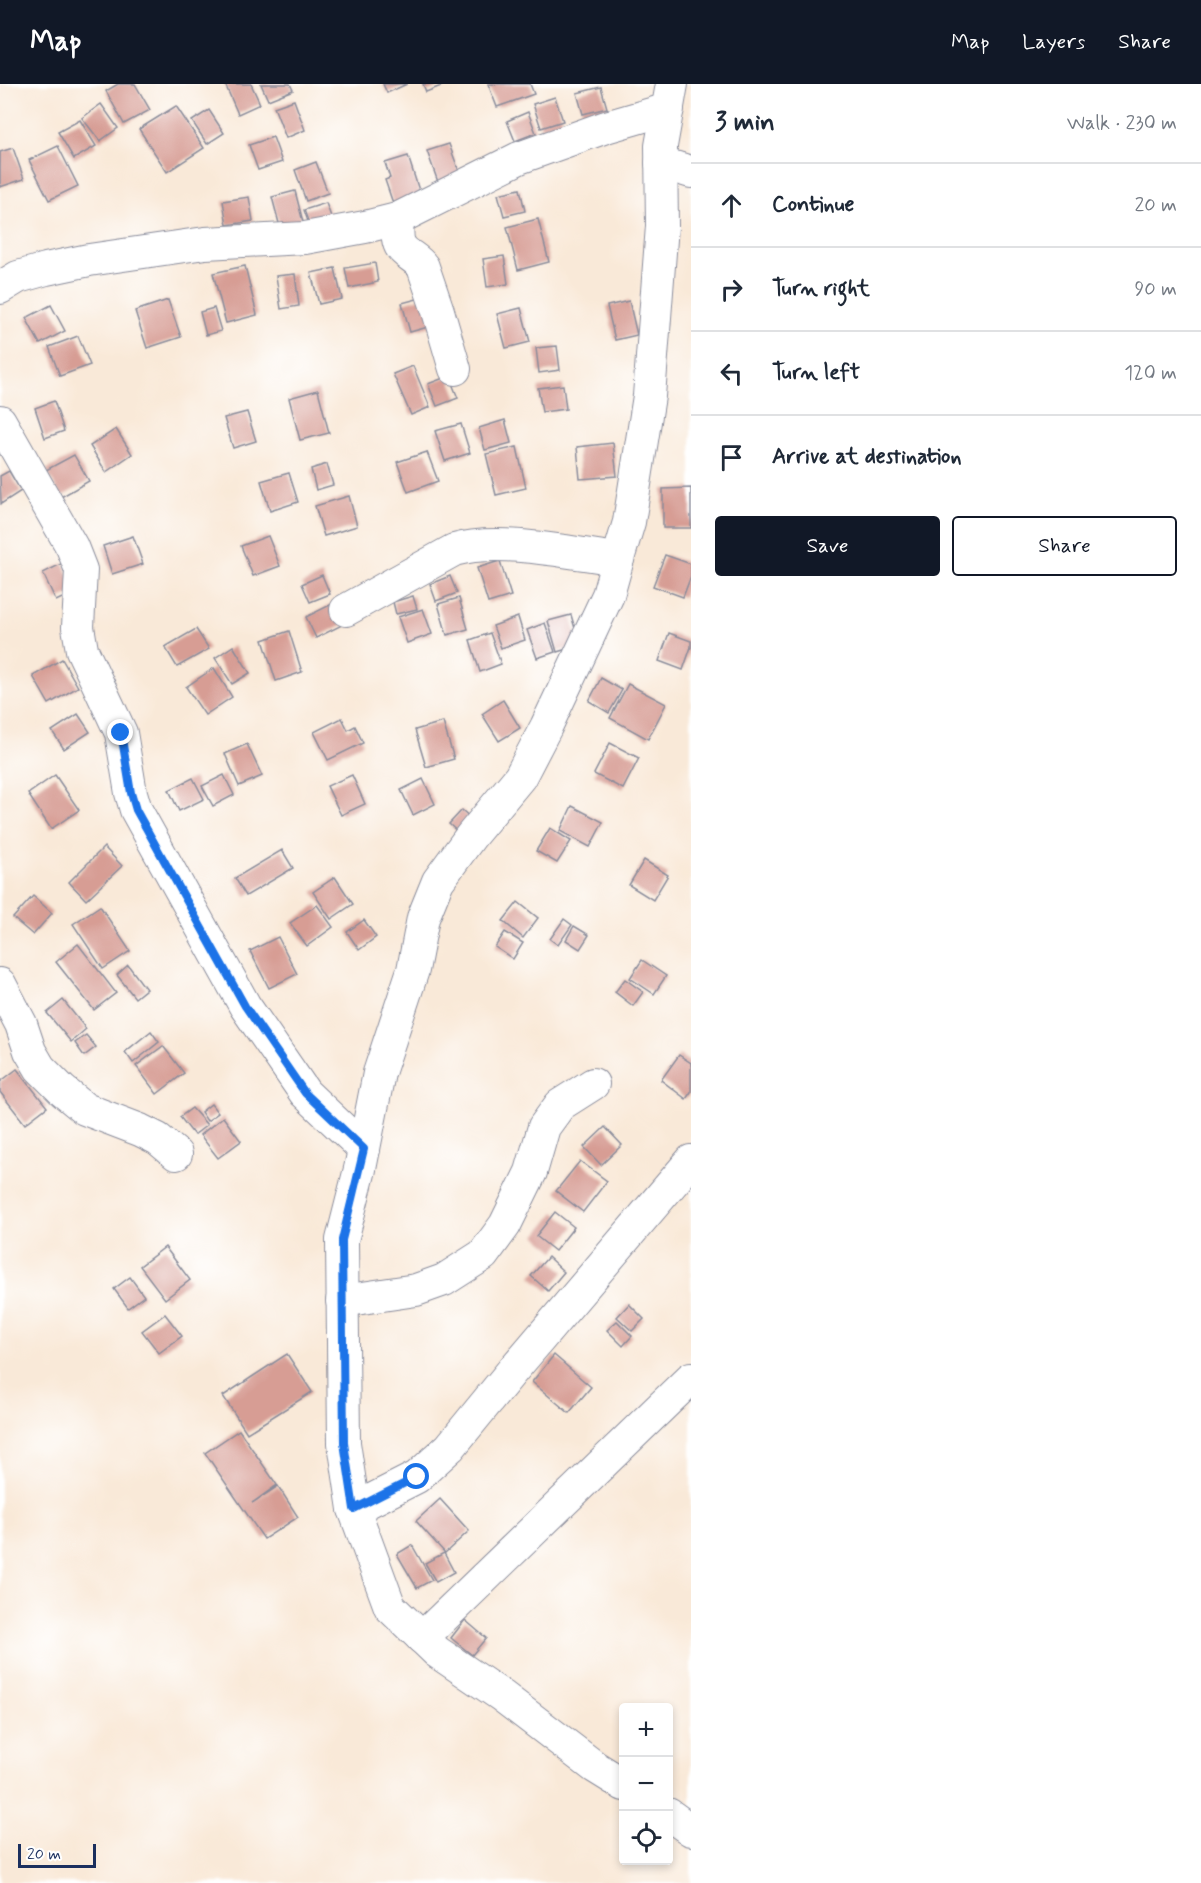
<!DOCTYPE html>
<meta charset="utf-8">
<style>
body{margin:0;font-family:Mynerve,sans-serif;background:#f6f6f7;color:#1f2937}
.controls{position:absolute;right:18px;bottom:18px;display:grid;overflow:hidden;border-radius:6px;box-shadow:0 3px 9px #0003}
.controls button{width:54px;height:54px;display:grid;place-items:center;padding:0;border:0;border-bottom:2px solid #e0e1e3;background:#fff;color:#1f2937;font:30px sans-serif}
.scale{position:absolute;left:18px;bottom:15px;width:78px;box-sizing:border-box;padding-left:6px;border:3px solid #1b2f5e;border-top:0;font-size:16px;line-height:21px;white-space:nowrap;color:#1b2f5e;-webkit-text-stroke:4px #fff;paint-order:stroke}
.stop{position:absolute;width:18px;height:18px;margin:-14px;border:4px solid #1a73e8;border-radius:50%;background:#fff}
.stop.end{background:#1a73e8;border-color:#fff;box-shadow:0 2px 6px #0008}
.list{margin:0;padding:0;list-style:none}
h2{display:flex;justify-content:space-between;align-items:center;height:78px;margin:0;padding:0 24px;font-size:26px}
h2 small{font-size:20px;font-weight:400;color:#747a83}
.list li{display:grid;grid-template-columns:39px 1fr auto;gap:18px;align-items:center;box-sizing:border-box;height:84px;padding:0 24px;border-top:2px solid #e0e1e3}
.list b{display:block;font-size:22px;white-space:nowrap}
.list em{font-size:20px;font-style:normal;color:#747a83}
.actions{display:flex;gap:12px;padding:18px 24px}
.actions a{flex:1;padding:14px 0;border:2px solid #111827;border-radius:6px;text-align:center;font-size:21px;color:#111827}
.actions .main{background:#111827;color:#fff}
.icon{flex:none;width:33px;height:33px;fill:none;stroke:currentColor;stroke-width:2;stroke-linecap:round;stroke-linejoin:round}
.map{position:relative;flex:none;width:691px;height:1799px;overflow:hidden}
header{display:flex;align-items:center;gap:36px;box-sizing:border-box;height:84px;padding:0 30px;background:#111827;color:#fff}
header strong{font-size:28px}
nav{display:flex;gap:33px;margin-inline-start:auto;font-size:21px}
main{display:flex}
aside{flex:1;background:#fff}
.map>svg:first-child{display:block}
.building{fill:#d79d94}
.lines{fill:none;stroke-linecap:round;stroke-linejoin:round}
.minor-casing{stroke:#8a8c9b;stroke-width:34}
.minor{stroke:#fff;stroke-width:32}
.route{stroke:#1a73e8;stroke-width:8}
</style>
<header>
<strong>Map</strong>
<nav><a>Map</a><a>Layers</a><a>Share</a></nav>
</header>
<main>
<div class="map">
<svg width="691" height="1799" viewBox="0 0 691 1799">
<rect width="100%" height="100%" fill="#fff"/>
<filter id="ink" filterUnits="userSpaceOnUse"><feTurbulence type="fractalNoise" baseFrequency=".0167" numOctaves="2"/><feDisplacementMap in="SourceGraphic" scale="12" xChannelSelector="R" yChannelSelector="G"/><feConvolveMatrix kernelMatrix="1 2 1 2 8 2 1 2 1" color-interpolation-filters="sRGB"/></filter>
<filter id="wash" filterUnits="userSpaceOnUse"><feTurbulence type="fractalNoise" baseFrequency=".008" numOctaves="4" result="noise"/><feDisplacementMap in="SourceGraphic" scale="24" xChannelSelector="R" yChannelSelector="G"/><feGaussianBlur stdDeviation="1.35" result="paint"/><feColorMatrix in="noise" values="0 0 0 0 0 0 0 0 0 0 0 0 0 0 0 0 0 1.4 0 .05"/><feComposite in="paint" operator="in"/></filter>
<g filter="url(#wash)">
<rect width="100%" height="100%" fill="#f9e9d8"/>
<g id="blocks">
<g class="building">
<polygon points="118,0 135,0 150,26 124,40 106,7"/>
<polygon points="225,0 251,0 260,20 238,30"/>
<polygon points="261,0 290,0 293,6 268,16"/>
<polygon points="383,0 407,0 387,9"/>
<polygon points="423,0 446,0 426,8"/>
<polygon points="488,0 530,0 534,10 497,23"/>
<polygon points="601,3 607,24 583,30 577,9"/>
<polygon points="555,13 563,37 541,44 533,20"/>
<polygon points="294,16 305,46 286,54 274,23"/>
<polygon points="101,20 118,44 100,57 82,34"/>
<polygon points="176,22 204,64 167,88 139,45"/>
<polygon points="209,26 224,49 207,60 192,37"/>
<polygon points="528,28 536,49 515,57 507,37"/>
<polygon points="80,36 96,62 74,75 58,48"/>
<polygon points="273,53 282,78 258,86 249,61"/>
<polygon points="449,60 460,90 438,98 427,67"/>
<polygon points="58,62 78,102 49,116 29,76"/>
<polygon points="13,64 24,95 0,103 0,68"/>
<polygon points="408,72 422,116 395,125 385,96 390,94 385,79"/>
<polygon points="316,78 328,109 306,117 295,86"/>
<polygon points="520,105 525,127 504,132 498,110"/>
<polygon points="295,107 303,138 280,143 272,113"/>
<polygon points="249,113 253,137 227,141 223,117"/>
<polygon points="326,119 334,141 312,148 304,126"/>
<polygon points="538,135 549,178 518,186 507,143"/>
<polygon points="504,172 508,200 487,203 483,175"/>
<polygon points="375,179 378,198 349,204 345,184"/>
<polygon points="245,182 257,231 226,239 213,189"/>
<polygon points="335,184 342,215 319,220 311,189"/>
<polygon points="295,190 299,222 281,225 276,192"/>
<polygon points="432,211 439,240 410,248 402,219"/>
<polygon points="168,216 181,253 147,264 135,227"/>
<polygon points="629,217 637,251 615,256 607,222"/>
<polygon points="51,221 65,247 40,260 26,234"/>
<polygon points="214,224 221,247 206,251 200,228"/>
<polygon points="521,224 530,258 506,264 497,230"/>
<polygon points="78,252 90,281 60,292 49,263"/>
<polygon points="557,262 560,286 539,289 536,264"/>
<polygon points="413,282 430,323 411,331 393,290"/>
<polygon points="449,292 458,314 437,322 428,300"/>
<polygon points="563,301 566,325 542,328 538,304"/>
<polygon points="318,306 329,349 300,356 289,314"/>
<polygon points="54,317 64,347 45,354 35,324"/>
<polygon points="247,328 256,357 233,364 224,334"/>
<polygon points="505,336 511,359 485,366 479,344"/>
<polygon points="461,340 470,369 445,377 435,347"/>
<polygon points="116,345 132,370 106,388 90,362"/>
<polygon points="613,359 617,392 580,395 577,363"/>
<polygon points="517,363 526,404 496,411 486,370"/>
<polygon points="427,368 438,397 408,408 397,378"/>
<polygon points="74,371 89,397 61,413 46,386"/>
<polygon points="327,380 333,401 316,406 311,385"/>
<polygon points="9,387 21,407 1,420 0,392"/>
<polygon points="289,389 298,418 270,427 261,397"/>
<polygon points="691,404 691,444 663,444 663,405"/>
<polygon points="349,412 357,442 324,452 315,422"/>
<polygon points="133,452 143,480 112,490 103,462"/>
<polygon points="268,452 280,482 253,492 241,462"/>
<polygon points="665,471 691,480 691,492 683,513 653,502"/>
<polygon points="500,477 511,512 488,519 477,484"/>
<polygon points="63,479 77,507 56,517 43,489"/>
<polygon points="322,491 330,510 310,518 302,500"/>
<polygon points="450,492 457,509 436,517 430,500"/>
<polygon points="413,512 417,525 396,530 393,518"/>
<polygon points="459,514 468,545 447,551 438,520"/>
<polygon points="334,519 344,540 316,554 306,533"/>
<polygon points="423,525 432,550 407,559 398,533"/>
<polygon points="571,531 580,561 557,568 548,537"/>
<polygon points="518,533 525,556 501,564 493,542"/>
<polygon points="545,539 555,568 537,574 527,546"/>
<polygon points="196,545 209,565 177,583 165,563"/>
<polygon points="289,547 302,588 276,597 263,556"/>
<polygon points="490,549 501,580 480,588 470,556"/>
<polygon points="669,549 691,557 691,563 683,586 659,577"/>
<polygon points="233,562 250,589 232,600 215,574"/>
<polygon points="62,575 78,603 49,620 33,592"/>
<polygon points="214,584 232,613 205,631 186,603"/>
<polygon points="601,594 622,606 609,629 589,617"/>
<polygon points="628,600 666,620 648,655 610,634"/>
<polygon points="503,616 520,644 499,657 482,630"/>
<polygon points="78,630 90,648 64,665 52,647"/>
<polygon points="342,634 348,646 355,642 363,659 328,676 314,648"/>
<polygon points="443,638 454,675 426,683 415,646"/>
<polygon points="610,659 639,674 623,705 594,690"/>
<polygon points="247,660 262,692 239,702 225,670"/>
<polygon points="55,691 79,726 51,745 28,710"/>
<polygon points="224,691 234,711 213,722 202,702"/>
<polygon points="352,691 365,720 341,731 327,702"/>
<polygon points="193,694 204,715 179,727 169,706"/>
<polygon points="423,695 435,720 413,731 401,706"/>
<polygon points="572,722 603,738 590,763 560,747"/>
<polygon points="462,726 474,737 461,751 449,740"/>
<polygon points="550,744 571,757 557,779 536,767"/>
<polygon points="104,763 122,782 86,816 69,798"/>
<polygon points="282,766 293,784 246,812 235,794"/>
<polygon points="644,776 668,791 653,816 629,801"/>
<polygon points="335,793 353,820 331,835 313,808"/>
<polygon points="33,812 52,829 33,851 13,834"/>
<polygon points="518,818 538,834 523,854 503,837"/>
<polygon points="317,821 333,843 307,862 290,839"/>
<polygon points="100,822 130,867 103,885 73,840"/>
<polygon points="564,835 572,841 558,861 550,855"/>
<polygon points="364,836 376,853 359,866 347,848"/>
<polygon points="574,842 589,851 580,865 566,856"/>
<polygon points="505,848 523,859 513,875 495,863"/>
<polygon points="278,853 297,890 269,904 250,867"/>
<polygon points="78,860 116,909 94,926 56,878"/>
<polygon points="642,876 666,892 654,910 630,894"/>
<polygon points="128,881 146,905 135,914 117,891"/>
<polygon points="625,895 643,908 633,922 615,908"/>
<polygon points="63,916 86,945 71,958 47,929"/>
<polygon points="151,947 159,958 133,979 125,968"/>
<polygon points="86,951 96,963 84,972 75,959"/>
<polygon points="163,962 184,989 157,1010 136,982"/>
<polygon points="679,971 691,979 691,1008 686,1015 661,996"/>
<polygon points="17,985 47,1023 25,1040 0,1008 0,998"/>
<polygon points="211,1020 218,1029 207,1037 201,1028"/>
<polygon points="192,1024 207,1041 194,1051 180,1033"/>
<polygon points="223,1033 241,1057 218,1074 200,1051"/>
<polygon points="605,1043 622,1061 601,1081 584,1063"/>
<polygon points="580,1077 607,1097 583,1128 556,1107"/>
<polygon points="555,1128 574,1143 555,1167 536,1152"/>
<polygon points="165,1163 190,1196 165,1215 140,1182"/>
<polygon points="548,1173 564,1188 548,1207 531,1192"/>
<polygon points="130,1193 144,1212 128,1224 114,1205"/>
<polygon points="629,1220 644,1235 632,1247 617,1233"/>
<polygon points="165,1230 182,1252 159,1269 142,1247"/>
<polygon points="617,1237 632,1252 623,1262 607,1246"/>
<polygon points="287,1270 312,1308 247,1349 223,1312"/>
<polygon points="554,1271 591,1303 569,1329 532,1298"/>
<polygon points="239,1346 277,1401 252,1419 278,1402 298,1433 264,1455 205,1369"/>
<polygon points="440,1415 469,1447 445,1469 416,1437"/>
<polygon points="412,1461 432,1496 417,1504 397,1470"/>
<polygon points="444,1469 454,1488 436,1498 425,1479"/>
<polygon points="465,1536 486,1554 472,1571 451,1554"/>
</g>
</g>
</g>
<g filter="url(#ink)">
<use href="#blocks" fill-opacity="0" stroke="#8a8c9b" stroke-width="1.5"/>
<g class="lines">
<g class="minor-casing">
<g id="minor">
<polyline points="661,79 691,88"/>
<path d="M397 135C398 143 396 156 401 163 406 171 417 174 423 183L438 227 455 285"/>
<polyline points="0,204 18,193 46,185 89,176 205,159 305,154 365,143 397,135 519,74 606,43 668,25"/>
<polyline points="0,337 72,463 81,486 78,543 82,566 121,649 131,709 136,726 245,922 305,1009 364,1065"/>
<path d="M346 526 454 466C499 453 571 469 618 475"/>
<polyline points="0,900 21,940 30,967 40,984 63,1007 85,1025 140,1046 158,1055 176,1070"/>
<polyline points="342,1217 416,1206 444,1196 483,1171 505,1141 531,1088 544,1043 560,1021 593,1000"/>
<polyline points="354,1425 417,1393 450,1363 513,1286 691,1077"/>
<polyline points="422,1554 691,1294"/>
<polyline points="624,1701 595,1683 502,1612 437,1568 390,1523 354,1425 344,1359 342,1156 360,1085 379,989 413,886 423,834 438,797 471,752 520,693 546,643 608,511 618,475 629,438 649,312 662,142 661,62 672,0"/>
<polyline points="668,1730 691,1746"/>
</g>
</g>
<use href="#minor" class="minor"/>
</g>
</g>
<g class="lines" filter="url(#ink)">
<polyline class="route" points="121,649 131,709 136,726 245,922 305,1009 364,1065 342,1156 344,1359 354,1425 417,1393"/>
</g>
</svg>
<div class="controls">
<button>+</button>
<button>−</button>
<button><svg class="icon" aria-label="locate" viewBox="0 0 24 24"><circle cx="12" cy="12" r="6"/><path d="M12 2v4M12 18v4M2 12h4M18 12h4"/></svg></button>
</div>
<div class="scale">20 m</div>
<div class="stop" style="left:417px;top:1393px"></div>
<div class="stop end" style="left:121px;top:649px"></div>
</div>
<aside>
<h2>3 min<small>Walk · 230 m</small></h2>
<ul class="list">
<li><svg class="icon" aria-label="ahead" viewBox="0 0 24 24"><path d="M12 20V5M6 11l6-6 6 6"/></svg><div><b>Continue</b></div><em>20 m</em></li>
<li><svg class="icon" aria-label="right" viewBox="0 0 24 24"><path d="M7 20v-9h11M14 6l5 5-5 5"/></svg><div><b>Turn right</b></div><em>90 m</em></li>
<li><svg class="icon" aria-label="left" viewBox="0 0 24 24"><path d="M17 20v-9H6M10 6l-5 5 5 5"/></svg><div><b>Turn left</b></div><em>120 m</em></li>
<li><svg class="icon" aria-label="arrive" viewBox="0 0 24 24"><path d="M6 21V4h12l-3 4 3 4H6"/></svg><div><b>Arrive at destination</b></div></li>
</ul>
<div class="actions"><a class="main">Save</a><a>Share</a></div>
</aside>
</main>
